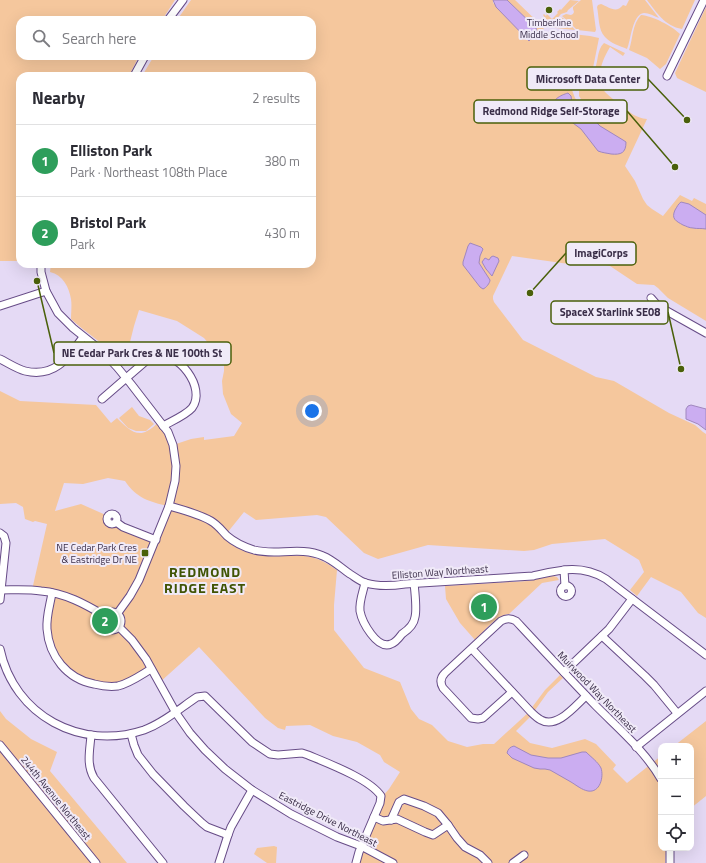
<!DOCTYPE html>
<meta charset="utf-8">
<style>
body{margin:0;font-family:"Titillium Web",sans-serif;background:#f7f7f7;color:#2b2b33}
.controls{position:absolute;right:12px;bottom:12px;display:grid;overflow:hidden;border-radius:8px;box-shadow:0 4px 16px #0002}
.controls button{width:36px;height:36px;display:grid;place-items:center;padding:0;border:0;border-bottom:1px solid #e1e1e2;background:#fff;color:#2b2b33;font:20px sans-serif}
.you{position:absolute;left:312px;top:411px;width:14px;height:14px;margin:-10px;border:3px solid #fff;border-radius:50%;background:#1a73e8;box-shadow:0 0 0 6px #1a73e833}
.badge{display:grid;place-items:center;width:26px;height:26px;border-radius:50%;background:#4a600a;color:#fff;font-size:13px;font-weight:700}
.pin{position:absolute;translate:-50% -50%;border:2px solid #fff;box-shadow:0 1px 4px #0006}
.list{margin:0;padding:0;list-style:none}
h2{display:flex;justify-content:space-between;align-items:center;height:52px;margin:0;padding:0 16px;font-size:17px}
h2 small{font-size:13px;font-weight:400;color:#7c7c81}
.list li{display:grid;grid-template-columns:26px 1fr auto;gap:12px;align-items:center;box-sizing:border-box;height:72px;padding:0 16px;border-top:1px solid #e1e1e2}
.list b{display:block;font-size:15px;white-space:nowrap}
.list p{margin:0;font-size:13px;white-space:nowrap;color:#7c7c81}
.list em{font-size:13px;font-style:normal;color:#7c7c81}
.icon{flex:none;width:22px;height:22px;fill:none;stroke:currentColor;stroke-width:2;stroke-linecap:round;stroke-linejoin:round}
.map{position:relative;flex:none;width:706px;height:863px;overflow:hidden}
.search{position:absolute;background:#fff;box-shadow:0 4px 16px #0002;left:16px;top:16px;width:300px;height:44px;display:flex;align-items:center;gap:10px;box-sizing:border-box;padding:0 14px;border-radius:12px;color:#7c7c81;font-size:15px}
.panel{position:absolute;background:#fff;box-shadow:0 4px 16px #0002;left:16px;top:72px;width:300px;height:196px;border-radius:12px}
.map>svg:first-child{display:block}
.green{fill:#f5c79d;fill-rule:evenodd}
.water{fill:#cbadf1;stroke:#a087be}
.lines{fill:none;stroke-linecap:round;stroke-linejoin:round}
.minor-casing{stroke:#674c87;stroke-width:9}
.minor{stroke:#fff;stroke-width:7}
.poi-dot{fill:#4a600a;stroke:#f0eaf8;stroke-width:1.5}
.labels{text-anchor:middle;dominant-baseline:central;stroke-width:4;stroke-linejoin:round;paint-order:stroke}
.poi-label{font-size:10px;fill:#3a2e48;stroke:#f0eaf8}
.street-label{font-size:10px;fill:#3a2e48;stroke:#f0eaf8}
.district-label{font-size:14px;font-weight:bold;letter-spacing:1px;fill:#405405;stroke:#f0eaf8}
.leader{fill:none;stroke:#4a600a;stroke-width:1.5}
.callout-dot{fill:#4a600a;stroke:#f0eaf8;stroke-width:1.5}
.callout{fill:#f0eaf8;stroke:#4a600a;stroke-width:1.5}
.callout-label{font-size:11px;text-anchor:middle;font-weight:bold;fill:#3a2e48}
</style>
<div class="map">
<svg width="706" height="863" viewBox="0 0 706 863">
<rect width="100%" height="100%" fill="#e5daf5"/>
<g class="green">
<polygon points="0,0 175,0 162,20 20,20 20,56 139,56 129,76 20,76 20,261 0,261"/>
<path d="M191 0H493V3L537 29 534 26 507 0H515L543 27V28L544 29 543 31 545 33H548L550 31 555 32 590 36 599 38 593 68 589 75 583 82 572 90 575 98 578 102 581 99 579 96V91C583 85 590 80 593 73 599 64 596 50 604 43L625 53 623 56 610 47C602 60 594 80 606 93 611 98 617 102 623 107 631 113 636 118 647 119L625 166 635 181 643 199 647 205 652 209 663 216 680 195 692 201 694 198 706 204V321L668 298 658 288 654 285 637 284 610 266 602 264 576 265 512 256 493 296V299L494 302 523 340 596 377 614 381 669 413 695 425 703 432 706 434V618L698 613 681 592 651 577 637 596 630 590 644 572 639 560 605 539 552 544 534 550 524 551 428 545 378 559 364 553 326 517 317 515 256 520 244 512 223 538C242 554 258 557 283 556 290 556 297 555 304 556 317 557 327 563 337 570L334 605V630L364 668 400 682 411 709 419 719 432 725 448 741 467 747 483 744H494L530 711V710L545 690 560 675 563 678 548 692 533 713V714L516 731 530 743 552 748 585 739 596 744 616 765 613 769 627 783 661 756V848H666L665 863H356L381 798 389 789 400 772 384 762 380 755 357 742 333 736 310 725 286 726 285 730 278 728 265 718 199 647 159 683 151 669 131 681 99 685 64 668 49 639 52 593 32 590 47 524 35 521 33 522 25 519 23 507 16 503 0 504V391L20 401 96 405 111 423 117 418C125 426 136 438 147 431 152 429 156 424 160 421L173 445 191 439 204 437V440L234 436 242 423 231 414 223 394 222 381 224 371V365L220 357 204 338 177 321 139 310 134 326 130 342 114 355C101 341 85 332 71 319 71 313 72 305 71 299 69 287 63 275 50 272L51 264H312V76H142L154 56H312V20H177ZM108 478 125 481C136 498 150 502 168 506L156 540 115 523 110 524 107 521 108 516 81 504 55 511 64 483 83 484Z"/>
<polygon points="570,0 579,1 568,10 567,12 561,14 552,24 550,24 543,15 544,14 546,16 547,14 552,19 558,13 557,12 560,9 561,10"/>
<path d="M581 0H592L596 30 595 32 577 30 569 22 562 16 566 14C569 14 572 17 574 12L573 9V7Z"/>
<path d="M629 0H645L659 18C654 16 649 13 644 13 632 14 631 41 627 49 620 46 610 43 605 37 598 30 599 16 597 7L598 5 601 4C609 7 616 14 623 5L626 6Z"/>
<path d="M647 0H695L682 29C665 26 657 13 647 0Z"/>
<polygon points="706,7 706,92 677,78 675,73"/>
<path d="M641 15C653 16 672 26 680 34L666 64 660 69 647 58 629 50C633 39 632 24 641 15Z"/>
<polygon points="559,18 561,17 566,20 575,30 556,28 550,26 554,24"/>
<polygon points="132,407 139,416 150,420 154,424 146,431 136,431 128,428 119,418"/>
<path d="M553 576 557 577 559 580 542 583 509 614C497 615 484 631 475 640L460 623 446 599 445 586 528 581Z"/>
<polygon points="0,711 6,719 31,739 57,752 50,771 127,863 0,863"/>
<polygon points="706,721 706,796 691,808 691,746 674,746"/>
<polygon points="274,846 277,847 276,863 267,863 254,854 257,848"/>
</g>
<g class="water">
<polygon points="493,0 507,0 536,28 537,32 529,41 496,7"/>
<path d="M568 93 571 96 572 104 575 108 592 118 600 126 623 140 626 142C626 153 621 155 611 154 607 153 603 153 598 151L581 129 554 109C550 100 561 95 568 93Z"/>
<path d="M681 202 689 204 706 215V229C700 228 698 229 693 228 689 228 686 226 683 225 676 221 671 219 675 210 677 207 678 204 681 202Z"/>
<path d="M470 243 481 247 483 249 480 256 479 263 490 280C490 283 486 288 483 289L480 287 463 265V262L468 246Z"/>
<polygon points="493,256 498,258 499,261 492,276 486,269 482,262 485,258 489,260 491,257"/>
<polygon points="691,405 706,409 706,430 698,424 686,419 686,409 688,406"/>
<path d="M514 746 531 755 548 758H561L582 752H586C591 757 598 762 601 768 604 777 600 793 588 791 582 790 576 785 571 782 564 778 557 774 550 770L545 769H540L534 768 512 758 507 753C508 749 510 747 514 746Z"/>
</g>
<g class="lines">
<g class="minor-casing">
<g id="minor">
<polyline points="168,20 183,0"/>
<polyline points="134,76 145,56"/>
<polyline points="667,76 704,0"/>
<polyline points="41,264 41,272 46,291 58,313 73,328 103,352 117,367 131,384 168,432 173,445 176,466 175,481 169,506 139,580 130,596 117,614"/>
<polyline points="651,298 658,306 706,333"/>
<polyline points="0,306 46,291"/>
<path d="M0 359C8 363 17 369 25 371 55 378 68 358 83 337"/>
<path d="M102 399 147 360C149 359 152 357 155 356 178 350 207 388 192 408 186 415 172 421 163 426"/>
<path d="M169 506C183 510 199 514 211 521 218 525 222 531 227 536 234 542 244 547 254 550 276 556 300 546 323 556 333 560 341 568 350 574 355 577 361 582 366 583 379 587 392 586 405 584L533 576C560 570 581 564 606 579L706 655"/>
<circle cx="112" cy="519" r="5"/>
<polyline points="116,522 123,527 156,540"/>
<polyline points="0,533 4,536 6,543 0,600"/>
<polyline points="564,570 565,586"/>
<path d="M365 583C363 592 359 601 360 611 362 622 377 650 391 644 395 643 399 638 402 634 408 630 414 625 415 617 417 609 415 593 414 583"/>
<circle cx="566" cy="591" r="5.5"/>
<path d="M0 590C14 590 28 589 41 591 65 593 85 604 105 616"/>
<path d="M52 593C50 605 46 617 47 629 49 656 67 679 94 684 102 686 110 687 118 686 130 683 141 675 151 669"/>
<circle cx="112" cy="621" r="9"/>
<polyline points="119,627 132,640 146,659 176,713 190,733 205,750 225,769 252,790 291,814 337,837 361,846 393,863"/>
<polyline points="602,636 645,676 654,685 677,713"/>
<path d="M0 649C14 716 81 751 144 730 163 723 178 710 194 699L197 697 205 696 252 742 270 754 278 755 302 753 308 755C327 763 370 779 381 796L380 803 359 852 356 863"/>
<path d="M472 649 531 712C534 715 537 718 541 720 557 729 575 706 586 696"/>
<polyline points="564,672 609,629 632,599"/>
<path d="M512 692 483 718 478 719 471 718 443 688C440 683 440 678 445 673L501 621C506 618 511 618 516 621 543 650 569 678 596 706 619 729 645 751 661 779"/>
<polyline points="131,734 134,745 138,755 153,774 184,806 202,823 207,827 228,835"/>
<path d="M91 735C90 750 86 764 94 778L163 863"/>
<polyline points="0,745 96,863"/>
<polyline points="636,747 706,691"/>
<polyline points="374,817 383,821 397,819 425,832 433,835 448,825 457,838 465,847 480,855 488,863"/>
<polyline points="391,820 399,802 404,799 424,806 438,813 448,825"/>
<polyline points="670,848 670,863"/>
<polyline points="219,863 228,835 231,827 252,790"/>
<polyline points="513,863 524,855"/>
</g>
</g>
<use href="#minor" class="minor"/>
</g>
<g class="poi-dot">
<circle cx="549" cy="10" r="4"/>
<rect x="141" y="549" width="8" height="8" rx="2"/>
</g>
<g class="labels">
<g class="poi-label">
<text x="549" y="22">Timberline<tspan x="549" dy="12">Middle School</tspan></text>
<text x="137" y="547" text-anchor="end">NE Cedar Park Cres<tspan x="137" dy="12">&amp; Eastridge Dr NE</tspan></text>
</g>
<g class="street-label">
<text transform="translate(440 572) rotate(-4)">Elliston Way Northeast</text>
<text transform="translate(597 692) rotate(46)">Muirwood Way Northeast</text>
<text transform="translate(56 798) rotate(51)">244th Avenue Northeast</text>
<text transform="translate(328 819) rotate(27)">Eastridge Drive Northeast</text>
</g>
<g class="district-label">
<text x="205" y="571">REDMOND<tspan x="205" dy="16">RIDGE EAST</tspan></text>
</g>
</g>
<path class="leader" d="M687 120L648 79M675 167L627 111M530 293L566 253M681 369L668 312M37 281L54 353"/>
<g class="callout-dot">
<circle cx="687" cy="120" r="4"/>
<circle cx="675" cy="167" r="4"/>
<circle cx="530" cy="293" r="4"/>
<circle cx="681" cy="369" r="4"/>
<circle cx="37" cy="281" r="4"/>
</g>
<g class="callout">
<rect x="527" y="67" width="121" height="23" rx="4"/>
<rect x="474" y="100" width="153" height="23" rx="4"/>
<rect x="566" y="242" width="70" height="23" rx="4"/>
<rect x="551" y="301" width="117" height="23" rx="4"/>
<rect x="54" y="342" width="177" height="23" rx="4"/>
</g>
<g class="callout-label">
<text x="588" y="83">Microsoft Data Center</text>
<text x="551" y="115">Redmond Ridge Self-Storage</text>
<text x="601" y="257">ImagiCorps</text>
<text x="610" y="316">SpaceX Starlink SE08</text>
<text x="142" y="357">NE Cedar Park Cres &amp; NE 100th St</text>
</g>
</svg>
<div class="controls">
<button>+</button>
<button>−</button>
<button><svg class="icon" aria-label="locate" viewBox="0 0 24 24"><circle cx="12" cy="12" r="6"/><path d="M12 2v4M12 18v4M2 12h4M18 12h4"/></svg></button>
</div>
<div class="you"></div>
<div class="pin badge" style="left:484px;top:607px;background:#2e9e5b">1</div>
<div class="pin badge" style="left:105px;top:621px;background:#2e9e5b">2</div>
<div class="search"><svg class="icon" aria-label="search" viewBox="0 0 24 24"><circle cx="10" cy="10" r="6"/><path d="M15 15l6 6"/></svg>Search here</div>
<section class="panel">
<h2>Nearby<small>2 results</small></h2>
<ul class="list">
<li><span class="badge" style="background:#2e9e5b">1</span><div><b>Elliston Park</b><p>Park · Northeast 108th Place</p></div><em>380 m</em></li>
<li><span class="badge" style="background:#2e9e5b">2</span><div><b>Bristol Park</b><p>Park</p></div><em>430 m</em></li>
</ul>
</section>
</div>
